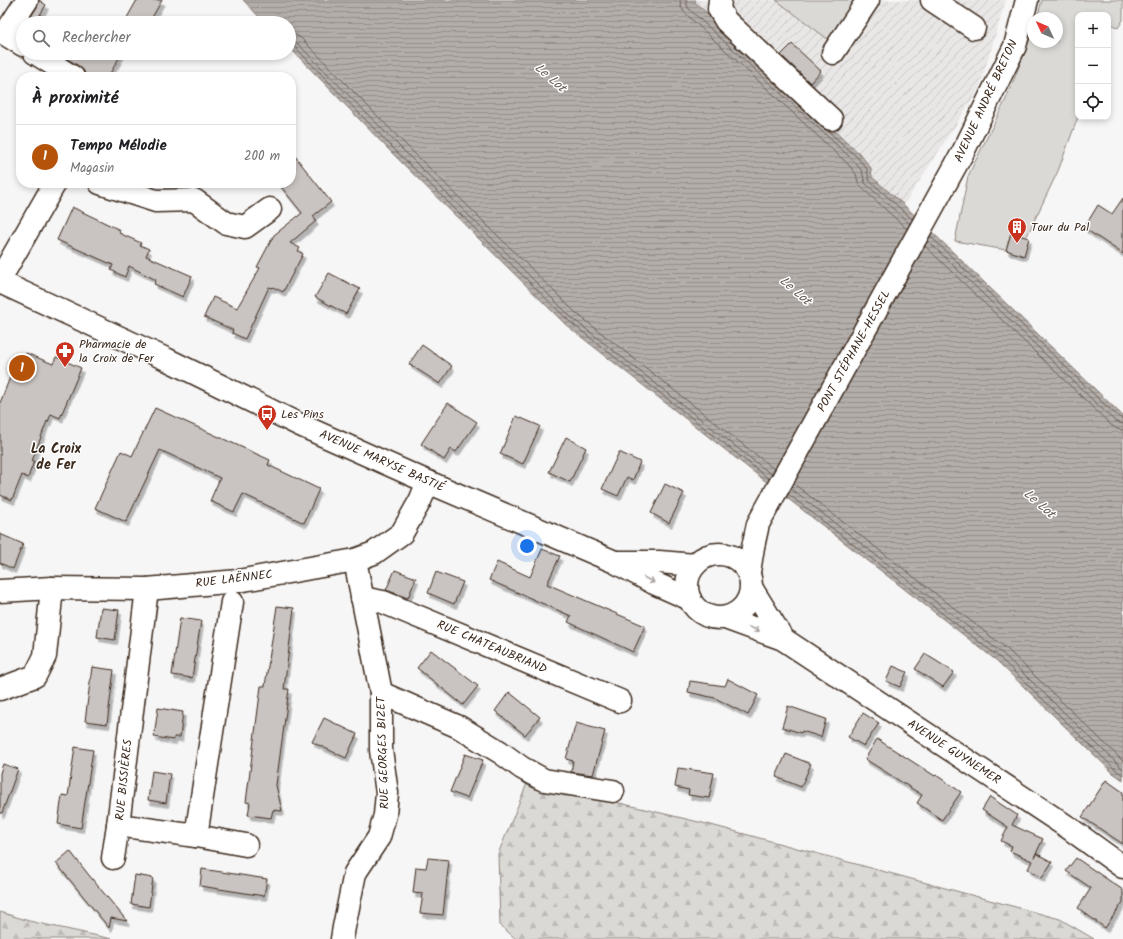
<!DOCTYPE html>
<html lang="fr">
<meta charset="utf-8">
<style>
body{margin:0;font-family:Kalam,sans-serif;background:#f6f6f6;color:#202124}
.controls{position:absolute;right:12px;top:12px;display:grid;overflow:hidden;border-radius:8px;box-shadow:0 2px 6px #0003}
.controls button{width:36px;height:36px;display:grid;place-items:center;padding:0;border:0;border-bottom:1px solid #e0e0e0;background:#fff;color:#202124;font:20px sans-serif}
.compass{position:absolute;left:1027px;top:12px;width:36px;height:36px;border-radius:50%;background:#fff;box-shadow:0 2px 6px #0003;rotate:314deg}
.you{position:absolute;left:527px;top:546px;width:14px;height:14px;margin:-10px;border:3px solid #fff;border-radius:50%;background:#1a73e8;box-shadow:0 0 0 6px #1a73e833}
.badge{display:grid;place-items:center;width:26px;height:26px;border-radius:50%;background:#b45309;color:#fff;font-size:13px;font-weight:700}
.pin{position:absolute;translate:-50% -50%;border:2px solid #fff;box-shadow:0 1px 4px #0006}
.list{margin:0;padding:0;list-style:none}
h2{display:flex;justify-content:space-between;align-items:center;height:52px;margin:0;padding:0 16px;font-size:17px}
h2 small{font-size:13px;font-weight:400;color:#757577}
.list li{display:grid;grid-template-columns:26px 1fr auto;gap:12px;align-items:center;box-sizing:border-box;height:64px;padding:0 16px;border-top:1px solid #e0e0e0}
.list b{display:block;font-size:15px;white-space:nowrap}
.list p{margin:0;font-size:13px;white-space:nowrap;color:#757577}
.list em{font-size:13px;font-style:normal;color:#757577}
.icon{flex:none;width:22px;height:22px;fill:none;stroke:currentColor;stroke-width:2;stroke-linecap:round;stroke-linejoin:round}
.map{position:relative;flex:none;width:1123px;height:939px;overflow:hidden}
.search{position:absolute;background:#fff;box-shadow:0 2px 6px #0003;left:16px;top:16px;width:280px;height:44px;display:flex;align-items:center;gap:10px;box-sizing:border-box;padding:0 14px;border-radius:22px;color:#757577;font-size:15px}
.panel{position:absolute;background:#fff;box-shadow:0 2px 6px #0003;left:16px;top:72px;width:280px;height:116px;border-radius:16px}
.map>svg:first-child{display:block}
.industrial{fill:url(#industrial-furrows)}
.grass{fill:#dbd9d6;stroke:#8b827a}
.forest{fill:url(#forest-firs);stroke:#8b827a}
.water{fill:url(#water-rules);stroke:#847972}
.lines{fill:none;stroke-linecap:round;stroke-linejoin:round}
.shore{stroke:#6b5f56;stroke-width:1}
.building{fill:#c9c3c1;stroke:#3b2a1e;filter:url(#shadow)}
.minor-casing{stroke:#3b2a1e;stroke-width:25}
.minor{stroke:#fff;stroke-width:22}
.oneway{stroke:#a79f9a}
.labels{text-anchor:middle;dominant-baseline:central;stroke-width:3;stroke-linejoin:round;paint-order:stroke}
.street-label{font-size:12px;fill:#3b2a1e;stroke:#fff}
.poi-label{font-size:12px;fill:#3b2a1e;stroke:#fff;text-anchor:start}
.water-label{font-size:13px;font-style:italic;fill:#65584f;stroke:#fff}
.quarter-label{font-size:14px;font-weight:bold;fill:#3b2a1e;stroke:#fff}
</style>
<div class="map">
<svg width="1123" height="939" viewBox="0 0 1123 939">
<defs>
<pattern id="industrial-furrows" width="10" height="10" patternUnits="userSpaceOnUse"><rect width="10" height="10" fill="#e9e7e6"/><path d="M-1 1l2-2M0 10L10 0M9 11l2-2" fill="none" stroke="#c9c6c5"/></pattern>
<pattern id="forest-firs" width="22" height="20" patternUnits="userSpaceOnUse"><rect width="22" height="20" fill="#dbd9d6"/><path d="M5 1l3.5 6h-7zM16 11l3.5 6h-7z" fill="#bdbab7"/></pattern>
<pattern id="water-rules" width="6" height="5" patternUnits="userSpaceOnUse"><rect width="6" height="5" fill="#b4aeaa"/><path d="M0 2.5h6" fill="none" stroke="#948e8a"/></pattern>
<filter id="shadow"><feDropShadow dx="2.5" dy="4.5" stdDeviation="0" flood-color="#0004"/></filter>
</defs>
<rect width="100%" height="100%" fill="#f7f6f6"/>
<filter id="ink" filterUnits="userSpaceOnUse"><feTurbulence type="fractalNoise" baseFrequency=".025" numOctaves="2"/><feDisplacementMap in="SourceGraphic" scale="8" xChannelSelector="R" yChannelSelector="G"/><feConvolveMatrix kernelMatrix="1 2 1 2 8 2 1 2 1" color-interpolation-filters="sRGB"/></filter>
<g filter="url(#ink)">
<polygon class="industrial" points="696,0 1006,0 979,89 904,205 872,177 871,168 860,154 695,2"/>
<g class="grass">
<polygon points="776,0 856,0 829,40"/>
<polygon points="1042,0 1123,0 1123,20 1118,28 1108,22 1108,15 1078,15 1078,117 1058,171 1026,238 1011,233 1006,250 955,241 968,176 1007,97 1033,31 1033,42 1057,42 1057,18 1037,18"/>
</g>
<g class="forest">
<polygon points="528,781 711,825 1060,919 1094,939 516,939 500,925 498,854"/>
<polygon points="0,912 29,921 112,939 0,939"/>
</g>
<polygon class="water" points="243,0 696,0 695,2 860,154 871,168 872,177 904,205 1123,416 1123,780 1113,773 997,661 742,463 566,325 391,152 289,47 289,23 265,23"/>
<g class="lines">
<g class="shore">
<polyline points="680,0 681,7 685,13 848,164 856,174 858,182 861,187 907,229"/>
<polyline points="686,0 687,5 689,9 853,160 862,171 865,183 910,224"/>
<polyline points="289,34 296,35 301,38 402,141 576,313 774,469"/>
<polyline points="289,40 297,43 398,145 572,318 772,475"/>
<polyline points="289,45 294,46 394,149 569,321 769,479"/>
<polyline points="828,131 857,157 867,169 869,180 912,219"/>
<polyline points="930,236 1104,404 1119,417 1123,419"/>
<polyline points="928,241 1100,407 1116,422 1123,424"/>
<polyline points="925,246 1111,425 1117,429 1123,430"/>
<polyline points="794,484 1007,649 1123,761"/>
<polyline points="791,489 1003,654 1123,769"/>
<polyline points="788,494 1000,658 1116,770 1123,775"/>
</g>
</g>
<g class="building">
<polygon points="39,0 46,5 35,23 27,23 37,7"/>
<polygon points="137,0 162,0 149,23 124,23"/>
<polygon points="792,44 821,71 810,83 781,55"/>
<polygon points="68,53 122,53 108,77 88,77 85,75 84,71 80,67 66,58"/>
<polygon points="291,151 331,202 313,216 316,221 290,243 300,248 298,251 303,254 283,292 273,287 272,288 269,287 245,339 232,333 233,330 204,317 213,297 237,308 260,268 257,267 274,235 302,213 278,183 291,183"/>
<polygon points="1123,198 1123,254 1084,228 1098,205 1112,214"/>
<polygon points="72,207 120,230 119,233 141,243 140,245 149,249 146,256 192,276 183,297 154,284 156,280 129,266 125,277 111,270 113,265 57,240"/>
<polygon points="1011,233 1029,238 1024,256 1006,250"/>
<polygon points="329,273 360,289 346,314 315,297"/>
<polygon points="422,345 452,366 440,384 409,364"/>
<polygon points="26,353 53,364 56,357 81,368 60,418 51,414 48,422 47,421 32,461 34,461 28,478 22,475 12,500 0,495 0,403 19,354 25,356"/>
<polygon points="448,403 477,422 456,452 451,449 444,460 421,444"/>
<polygon points="155,408 270,460 268,465 319,489 304,523 243,494 234,512 210,501 220,478 160,450 126,522 95,508 121,451 132,456"/>
<polygon points="516,416 540,426 523,464 500,454"/>
<polygon points="566,437 586,448 570,482 549,472"/>
<polygon points="619,452 640,462 633,480 627,477 618,496 602,489"/>
<polygon points="665,484 684,493 669,523 651,513"/>
<polygon points="0,534 23,544 13,569 0,563"/>
<polygon points="542,549 560,556 547,584 645,626 633,652 568,622 571,616 489,580 497,562 530,577"/>
<polygon points="395,570 416,578 408,598 386,590"/>
<polygon points="436,572 463,582 454,604 428,593"/>
<polygon points="277,606 294,608 284,689 289,689 276,785 282,811 273,810 271,818 248,815 250,803 246,802 261,686 265,686"/>
<polygon points="101,608 119,610 115,640 97,637"/>
<polygon points="180,618 201,621 192,678 172,675"/>
<polygon points="431,650 478,686 463,705 417,668"/>
<polygon points="925,654 954,672 943,687 915,669"/>
<polygon points="893,666 907,672 900,687 886,681"/>
<polygon points="92,667 114,670 107,724 85,721"/>
<polygon points="728,679 758,695 748,715 715,698 688,692 690,681 725,686"/>
<polygon points="509,692 540,717 525,735 495,711"/>
<polygon points="788,706 826,719 821,737 802,731 801,733 782,727"/>
<polygon points="158,708 183,712 180,737 174,737 174,740 154,737"/>
<polygon points="863,713 879,723 864,746 848,737"/>
<polygon points="324,718 357,734 346,758 312,742"/>
<polygon points="576,723 605,731 593,775 571,772 573,761 566,759"/>
<polygon points="877,739 935,776 936,775 961,792 942,820 917,803 922,795 865,759"/>
<polygon points="75,747 93,750 81,828 58,824 62,795 68,796"/>
<polygon points="465,754 483,760 467,798 450,792"/>
<polygon points="786,754 811,764 801,787 776,777"/>
<polygon points="3,764 18,769 2,813 0,813 0,773"/>
<polygon points="678,768 714,773 709,798 688,795 689,790 675,787"/>
<polygon points="152,771 170,774 166,803 148,800"/>
<polygon points="1106,780 1123,792 1123,844 1082,817"/>
<polygon points="990,797 1017,815 1012,825 1043,839 1034,858 1036,853 1052,862 1042,878 1028,869 1032,861 1010,851 1012,846 1001,841 1008,827 982,810"/>
<polygon points="70,851 88,874 127,921 111,918 109,928 56,863"/>
<polygon points="428,858 449,860 443,915 420,913 423,894 413,893 416,867 426,868"/>
<polygon points="1076,858 1123,890 1123,902 1105,928 1078,908 1091,888 1066,871"/>
<polygon points="202,869 267,879 264,896 200,886"/>
<polygon points="135,875 153,878 149,907 131,904"/>
</g>
<g class="lines">
<g class="minor-casing">
<g id="minor">
<polyline points="720,0 719,9 726,21 831,119"/>
<polyline points="932,0 974,28"/>
<polyline points="23,45 5,34 27,0"/>
<polyline points="35,53 73,77"/>
<polyline points="833,53 868,0"/>
<polyline points="100,183 156,201 194,200 226,223 245,227 270,209"/>
<polyline points="0,279 55,183"/>
<polyline points="0,282 166,359 298,424 428,482 615,562 654,583 690,599"/>
<circle cx="719" cy="586" r="32"/>
<polyline points="618,562 659,562 695,565"/>
<polyline points="749,572 753,547 758,524 963,152 1015,46 1027,0"/>
<polyline points="147,589 118,825 196,836 232,602"/>
<polyline points="752,589 783,639"/>
<polyline points="0,591 52,588 147,589 238,581 355,560 374,553 402,533 420,501 428,482"/>
<polyline points="362,598 383,602 620,701"/>
<polyline points="725,618 783,639 1069,828 1123,867"/>
<polyline points="0,689 35,676 45,656 52,588"/>
<polyline points="381,693 459,727 500,752 522,768 544,780 613,791"/>
<polyline points="196,836 246,845"/>
<polyline points="113,858 118,825"/>
<polyline points="342,939 344,927 355,873 379,837 385,815 387,793 381,750 381,693 355,560"/>
</g>
</g>
<use href="#minor" class="minor"/>
</g>
<defs><path id="oneway-shaft" d="M-6 0H5M1.5-3L5.5 0L1.5 3" fill="none" stroke-width="1.6" stroke-linecap="round" stroke-linejoin="round"/></defs>
<g class="oneway">
<use href="#oneway-shaft" transform="translate(649 580) rotate(28)"/>
<use href="#oneway-shaft" transform="translate(754 629) rotate(21)"/>
</g>
</g>
<defs>
<g id="building-pin" transform="scale(1)"><path d="M0 17L-7.5 6A9.5 9.5 0 1 1 7.5 6Z" fill="#c8321e" stroke="#fff"/><path d="M-4-6H4V6H1V3H-1V6H-4ZM-2.5-4.3h1.7v1.8h-1.7ZM.8-4.3h1.7v1.8H.8ZM-2.5-1h1.7V.8h-1.7ZM.8-1h1.7V.8H.8Z" fill="#fff"/></g>
<g id="pharmacy-pin" transform="scale(1)"><path d="M0 17L-7.5 6A9.5 9.5 0 1 1 7.5 6Z" fill="#c8321e" stroke="#fff"/><path d="M-2-6h4v4h4v4h-4v4h-4v-4h-4v-4h4Z" fill="#fff"/></g>
<g id="bus-pin" transform="scale(1)"><path d="M0 17L-7.5 6A9.5 9.5 0 1 1 7.5 6Z" fill="#c8321e" stroke="#fff"/><path d="M-5-6H5V4H4V6H2V4H-2V6H-4V4H-5ZM-3.5-4V0h7V-4ZM-3.5 1.2v1.5H-2V1.2ZM2 1.2v1.5H3.5V1.2Z" fill="#fff"/></g>
</defs>
<g fill-rule="evenodd">
<use href="#building-pin" x="1017" y="227"/>
<use href="#pharmacy-pin" x="65" y="351"/>
<use href="#bus-pin" x="267" y="414"/>
</g>
<g class="labels">
<g class="street-label">
<text transform="translate(986 101) rotate(-65)">AVENUE ANDRÉ BRETON</text>
<text transform="translate(854 351) rotate(-61)">PONT STÉPHANE-HESSEL</text>
<text transform="translate(382 461) rotate(24)">AVENUE MARYSE BASTIÉ</text>
<text transform="translate(234 579) rotate(-7)">RUE LAËNNEC</text>
<text transform="translate(492 647) rotate(23)">RUE CHATEAUBRIAND</text>
<text transform="translate(954 752) rotate(33)">AVENUE GUYNEMER</text>
<text transform="translate(383 753) rotate(-92)">RUE GEORGES BIZET</text>
<text transform="translate(124 780) rotate(-84)">RUE BISSIÈRES</text>
</g>
<g class="poi-label">
<text x="1031" y="227">Tour du Pal</text>
<text x="79" y="344">Pharmacie de<tspan x="79" dy="14">la Croix de Fer</tspan></text>
<text x="281" y="414">Les Pins</text>
</g>
<g class="water-label">
<text transform="translate(550 78) rotate(41)">Le Lot</text>
<text transform="translate(795 291) rotate(41)">Le Lot</text>
<text transform="translate(1039 504) rotate(41)">Le Lot</text>
</g>
<g class="quarter-label">
<text x="56" y="449">La Croix<tspan x="56" dy="16">de Fer</tspan></text>
</g>
</g>
</svg>
<div class="controls">
<button>+</button>
<button>−</button>
<button><svg class="icon" aria-label="locate" viewBox="0 0 24 24"><circle cx="12" cy="12" r="6"/><path d="M12 2v4M12 18v4M2 12h4M18 12h4"/></svg></button>
</div>
<svg class="compass" viewBox="-18 -18 36 36"><path d="M0-13l5 13h-10z" fill="#e53935"/><path d="M0 13l5-13h-10z" fill="#757577"/></svg>
<div class="you"></div>
<div class="pin badge" style="left:22px;top:368px">1</div>
<div class="search"><svg class="icon" aria-label="search" viewBox="0 0 24 24"><circle cx="10" cy="10" r="6"/><path d="M15 15l6 6"/></svg>Rechercher</div>
<section class="panel">
<h2>À proximité<small></small></h2>
<ul class="list">
<li><span class="badge">1</span><div><b>Tempo Mélodie</b><p>Magasin</p></div><em>200 m</em></li>
</ul>
</section>
</div>
